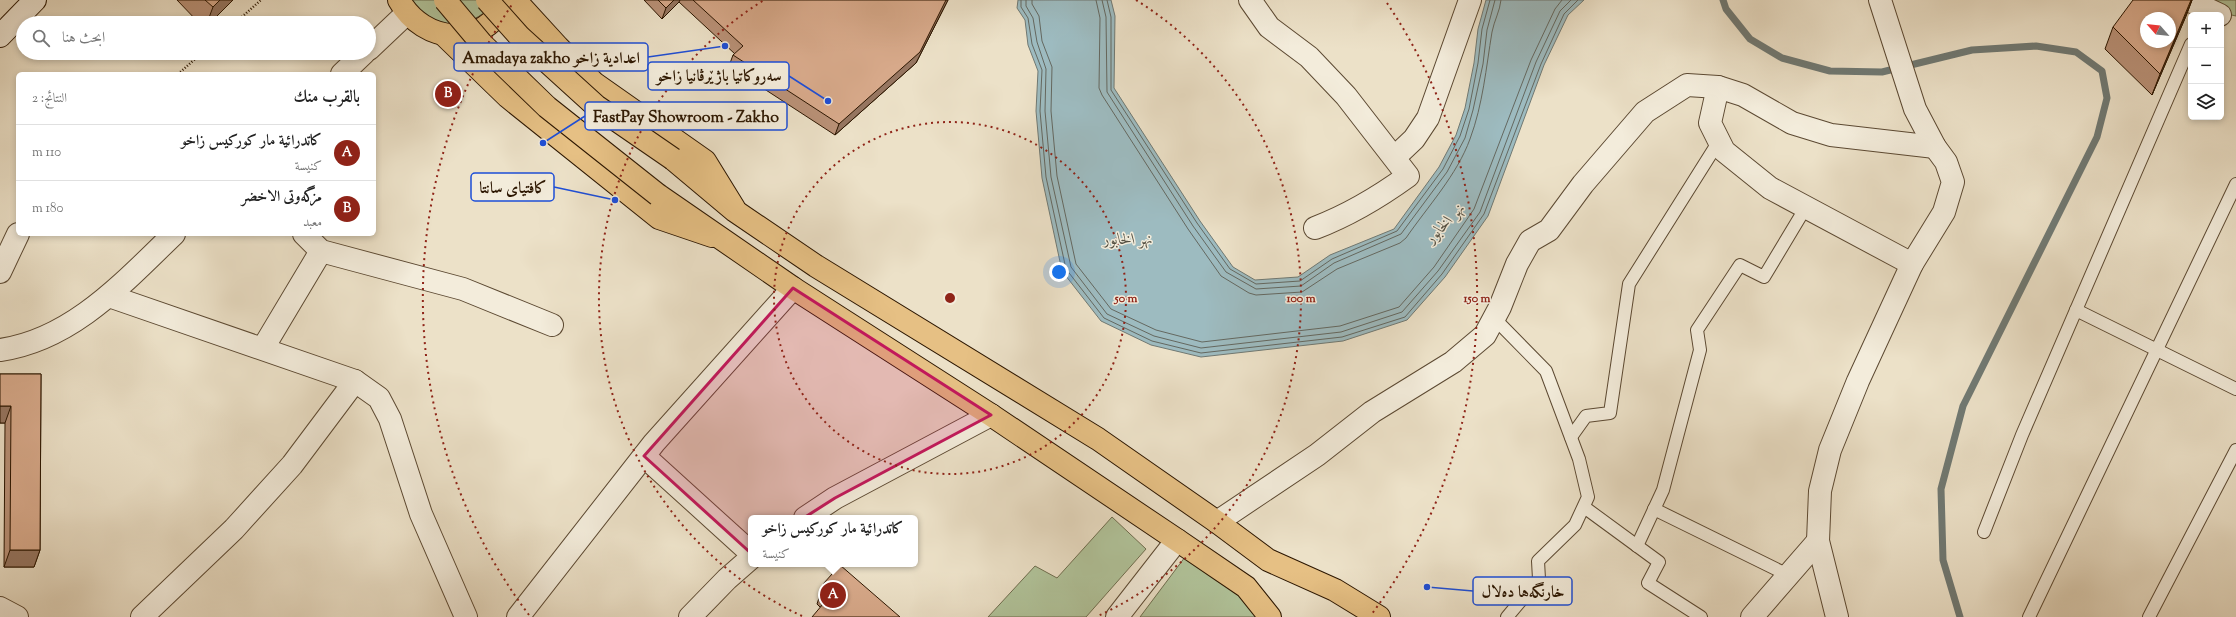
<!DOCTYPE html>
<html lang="ar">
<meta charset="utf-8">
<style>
body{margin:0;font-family:"Sorts Mill Goudy",Amiri,serif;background:#f6f6f6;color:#222;direction:rtl}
.controls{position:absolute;right:12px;top:12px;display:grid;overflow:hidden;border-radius:6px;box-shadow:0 2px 6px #0003}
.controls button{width:36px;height:36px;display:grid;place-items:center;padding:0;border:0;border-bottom:1px solid #e0e0e0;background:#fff;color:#222;font:20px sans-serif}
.compass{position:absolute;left:2140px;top:12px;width:36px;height:36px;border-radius:50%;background:#fff;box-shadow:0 2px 6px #0003;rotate:297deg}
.you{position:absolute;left:1059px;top:272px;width:14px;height:14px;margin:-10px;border:3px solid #fff;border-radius:50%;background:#1a73e8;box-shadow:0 0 0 6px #1a73e833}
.badge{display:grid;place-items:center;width:26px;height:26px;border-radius:50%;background:#8f2418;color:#fff;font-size:13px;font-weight:700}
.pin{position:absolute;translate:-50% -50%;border:2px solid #fff;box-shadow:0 1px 4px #0006}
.popup{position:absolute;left:748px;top:515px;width:170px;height:52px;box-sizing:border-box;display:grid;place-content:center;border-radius:6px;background:#fff;filter:drop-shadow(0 1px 3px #0005);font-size:13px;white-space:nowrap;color:#767676}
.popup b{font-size:15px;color:#222}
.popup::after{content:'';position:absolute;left:50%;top:100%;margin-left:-8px;border:8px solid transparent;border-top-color:#fff}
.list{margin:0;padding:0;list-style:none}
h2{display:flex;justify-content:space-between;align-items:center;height:52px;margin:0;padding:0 16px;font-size:17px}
h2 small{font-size:13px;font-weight:400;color:#767676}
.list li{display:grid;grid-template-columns:26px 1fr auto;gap:12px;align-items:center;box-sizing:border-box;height:56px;padding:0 16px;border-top:1px solid #e0e0e0}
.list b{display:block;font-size:15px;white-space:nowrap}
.list p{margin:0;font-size:13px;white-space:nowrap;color:#767676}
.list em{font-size:13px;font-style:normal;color:#767676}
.icon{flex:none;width:22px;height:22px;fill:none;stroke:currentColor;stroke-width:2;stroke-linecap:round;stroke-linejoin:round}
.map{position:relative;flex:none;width:2236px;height:617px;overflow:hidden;direction:ltr}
.search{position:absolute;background:#fff;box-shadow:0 2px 6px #0003;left:16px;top:16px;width:360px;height:44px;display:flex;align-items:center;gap:10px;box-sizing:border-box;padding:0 14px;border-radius:22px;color:#767676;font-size:15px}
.panel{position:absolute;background:#fff;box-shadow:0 2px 6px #0003;left:16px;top:72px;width:360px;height:164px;border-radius:6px;direction:rtl}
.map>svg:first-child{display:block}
.green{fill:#b1c49b;stroke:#6e6d4e}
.water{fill:#9dbbc0;stroke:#707973}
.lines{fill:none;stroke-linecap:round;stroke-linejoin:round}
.shore{stroke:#646860;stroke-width:1}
.stream{stroke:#707973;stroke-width:7}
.service-casing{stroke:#5c4932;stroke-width:14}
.minor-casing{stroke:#5c4932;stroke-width:24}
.tertiary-casing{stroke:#5c4932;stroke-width:24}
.secondary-casing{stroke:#2c1600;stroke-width:24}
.primary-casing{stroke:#2c1600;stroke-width:24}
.trunk-casing{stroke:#2c1600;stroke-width:24}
.path{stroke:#2c1600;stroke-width:2.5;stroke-dasharray:1 2;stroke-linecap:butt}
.service{stroke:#f3ecdb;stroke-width:12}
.minor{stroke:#f3ecdb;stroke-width:22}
.tertiary{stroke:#f3ecdb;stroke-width:22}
.secondary{stroke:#f3ecdb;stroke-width:22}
.primary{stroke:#e6c084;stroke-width:22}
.trunk{stroke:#e6c084;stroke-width:22}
.trunk-bridge-casing{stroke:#2c1600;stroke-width:24;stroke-linecap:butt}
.trunk-bridge{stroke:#e6c084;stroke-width:22}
.wall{fill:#b99177;stroke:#2c1600}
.shaded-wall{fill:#967661;stroke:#2c1600}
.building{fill:#d7a98a;stroke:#2c1600;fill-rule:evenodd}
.marked{fill:#c2185b;fill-opacity:0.2;stroke:#c2185b;stroke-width:3;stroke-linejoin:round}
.ring{fill:none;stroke:#8f2418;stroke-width:2;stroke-dasharray:2 4}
.labels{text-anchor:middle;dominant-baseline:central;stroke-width:3;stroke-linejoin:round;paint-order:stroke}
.water-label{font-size:16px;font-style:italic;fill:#545043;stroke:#f3ecdb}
.centre{fill:#8f2418;stroke:#f3ecdb;stroke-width:2}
.ring-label{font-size:12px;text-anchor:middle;font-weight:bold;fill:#8f2418;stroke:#f3ecdb;stroke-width:3;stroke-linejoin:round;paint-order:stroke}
.leader{fill:none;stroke:#1d4ed8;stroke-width:1.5}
.callout-dot{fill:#1d4ed8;stroke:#f3ecdb;stroke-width:1.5}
.callout{fill:#f3ecdb;stroke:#1d4ed8;stroke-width:1.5}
.callout-label{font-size:16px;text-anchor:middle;font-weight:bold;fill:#2c1600}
</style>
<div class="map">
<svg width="2236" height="617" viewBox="0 0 2236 617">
<rect width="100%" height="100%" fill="#ece1c8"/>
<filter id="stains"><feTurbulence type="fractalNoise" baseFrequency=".005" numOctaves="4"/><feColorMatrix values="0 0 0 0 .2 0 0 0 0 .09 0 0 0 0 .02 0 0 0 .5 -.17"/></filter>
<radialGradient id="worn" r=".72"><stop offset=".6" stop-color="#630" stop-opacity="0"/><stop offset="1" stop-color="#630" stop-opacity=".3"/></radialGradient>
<g class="green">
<path d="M409 0H494C484 21 450 32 430 19 422 15 416 6 409 0Z"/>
<polygon points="2199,0 2236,0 2236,16 2219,12"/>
<polygon points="1112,517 1146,549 1086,617 988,617 1035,566 1057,578"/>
<polygon points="1188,553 1242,593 1262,617 1140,617"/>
</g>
<polygon class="water" points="1018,0 1111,0 1115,16 1114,88 1200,221 1233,267 1255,280 1298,277 1330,255 1394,229 1439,167 1456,135 1465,108 1474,63 1478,29 1486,0 1584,0 1568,15 1544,65 1488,216 1445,277 1407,320 1343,341 1201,357 1151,345 1101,321 1062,271 1042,178 1036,111 1038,71 1028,45 1025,20 1017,8"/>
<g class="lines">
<g class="shore">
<polyline points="1021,0 1021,7 1028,18 1032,44 1042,70 1040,111 1046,177 1066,269 1104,318 1152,341 1201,353 1342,337 1405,317 1442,274 1484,214 1541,64 1564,14 1578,0"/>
<polyline points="1026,0 1026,6 1033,18 1037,42 1046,69 1045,111 1051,177 1071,267 1107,314 1154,336 1201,348 1341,332 1402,312 1438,271 1480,212 1536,62 1560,11 1571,0"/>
<polyline points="1032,0 1032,4 1039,16 1042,41 1052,67 1051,111 1057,176 1076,264 1111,309 1156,330 1202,342 1340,326 1399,307 1434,267 1474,209 1531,60 1555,9 1562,0"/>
<path d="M1096 0 1100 18 1099 88 1102 95 1188 229 1221 276 1249 293 1256 295 1302 292 1337 269 1400 243 1406 238C1428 206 1457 175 1470 139 1483 104 1486 68 1492 32 1494 21 1500 11 1501 0"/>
<polyline points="1102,0 1106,17 1107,92 1193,226 1226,272 1256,289 1301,286 1334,263 1401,234 1447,172 1465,138 1473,110 1483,64 1487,30 1495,0"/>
<polyline points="1107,0 1111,17 1111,90 1197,223 1230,269 1256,284 1300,281 1332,259 1397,231 1443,169 1460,136 1469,109 1478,63 1482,29 1490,0"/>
</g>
<polyline class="stream" points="1723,0 1726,9 1750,39 1782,58 1830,71 1882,72 1972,50 2036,46 2076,52 2102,71 2107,98 2097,137 1963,406 1941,489 1943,560 1960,617"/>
<g class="service-casing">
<g id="service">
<polyline points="2076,310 2236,389"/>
<polyline points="1494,318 1546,371 1579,459 1588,497 1575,525 1538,561 1539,579 1507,617"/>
<polyline points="1571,437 1586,416 1610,413 1629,284 1719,141"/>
<polyline points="1584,507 1659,562 1648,583 1701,617"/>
<polyline points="1654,509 1788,575"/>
<polyline points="1984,532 2022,435 2191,44"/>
<polyline points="1637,546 1663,490 1700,350 1697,330 1740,265 1764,277 1806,207"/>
<polyline points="2029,617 2236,184"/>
<polyline points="2149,617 2236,450"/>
</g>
</g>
<g class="minor-casing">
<g id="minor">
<path d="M1250 0 1269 27 1309 57 1346 96 1408 176C1379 197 1349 215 1315 228"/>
<polyline points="2188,0 2220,15"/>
<polyline points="369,49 407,13"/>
<polyline points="342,74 364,53"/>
<polyline points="1718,87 1710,123 1724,151 1770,188 1912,264"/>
<polyline points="1395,157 1414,139 1428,118 1470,0"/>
<polyline points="304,234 321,251 463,289 552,325"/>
<polyline points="0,272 18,234"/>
<polyline points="109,296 355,381 379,398 390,419 421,514 466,617"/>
<polyline points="263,348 321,251"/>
<path d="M0 350C72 340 124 282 174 234"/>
<polyline points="644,456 751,553"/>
<polyline points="805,518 835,498 991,415"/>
<polyline points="1217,522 1317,455 1372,412 1453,362 1485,335 1500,307 1517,264 1530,241 1549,230 1583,184 1645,112 1687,85 1718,87 1743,95 1792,123 1831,135 1935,147"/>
<polyline points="0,608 17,617"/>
<polyline points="142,617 234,529 292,465 355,381"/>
<polyline points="518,617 654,443 793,288"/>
<polyline points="690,617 727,579 751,558"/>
<polyline points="1752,617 1818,541"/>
<polyline points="1837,617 1818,541 1820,491 1830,450 1858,381 1912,264 1944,212 1953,182 1946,162 1935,147 1915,109 1880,0"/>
</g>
</g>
<g class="tertiary-casing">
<polyline id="tertiary" points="1117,617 1177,540"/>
</g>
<g class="secondary-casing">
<polyline id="secondary" points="0,36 35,0"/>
</g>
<g class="primary-casing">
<g id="primary">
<path d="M399 0C423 44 485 50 507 0"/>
<polyline points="515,0 558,47 594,83 705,161 734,208"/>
<polyline points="444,35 508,97 659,218 712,236"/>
<path d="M507 89C505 65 527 43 551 46"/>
</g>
</g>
<g class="trunk-casing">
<g id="trunk">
<polyline points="673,159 735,211 816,266 1098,439 1217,522 1268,560 1335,590 1379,617"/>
<polyline points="658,195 793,288 991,415 1177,540 1246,587 1270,617"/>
</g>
</g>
<g class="path">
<polyline points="235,23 261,0"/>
<polyline points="178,74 202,53"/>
</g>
<use href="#service" class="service"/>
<use href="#minor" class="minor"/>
<use href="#tertiary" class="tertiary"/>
<use href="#secondary" class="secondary"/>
<use href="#primary" class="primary"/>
<use href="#trunk" class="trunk"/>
<g class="trunk-bridge-casing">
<g id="trunk-bridge">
<polyline points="445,0 482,44 547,107 658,195"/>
<polyline points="487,0 520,37 596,106 673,159"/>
</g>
</g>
<use href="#trunk-bridge" class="trunk-bridge"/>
</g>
<g class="wall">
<polygon points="177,0 233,0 210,23 199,23"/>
<polygon points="644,0 948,0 916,63 835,135 729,66 733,55 735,54 679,2 662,19"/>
<polygon points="2192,0 2186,16 2152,95 2105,49 2113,27"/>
<polygon points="0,374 41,374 40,550 34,567 4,567 5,423 0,423"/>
<polygon points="824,583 900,617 820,607 817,604"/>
</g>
<g class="shaded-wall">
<polygon points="220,0 233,0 210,23 207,23 213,7"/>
<polygon points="674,0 680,0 679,2 662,19 666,8"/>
<polygon points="946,0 948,0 916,63 835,135 839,124"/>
<polygon points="2192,0 2186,16 2152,95 2160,74"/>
<polygon points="0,406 11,406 5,423 0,423"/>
<polygon points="10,550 40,550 34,567 4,567"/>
</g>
<g class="building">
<polygon points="205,0 220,0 213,7"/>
<polygon points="658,0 674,0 666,8"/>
<polygon points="693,0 946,0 920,52 839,124 733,55 743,46"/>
<path d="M2133 0H2191L2160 74 2113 27ZM2146 18H2170V42H2146Z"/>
<polygon points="0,374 41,374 40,550 10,550 11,406 0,406"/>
<polygon points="840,565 900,617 812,617 834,591 824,583"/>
</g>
<path class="marked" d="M793 288 991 415 835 498 777 535 754 556 644 456Z"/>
<g class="ring">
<circle cx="950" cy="298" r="176"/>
<path d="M802 616A351 351 0 0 1 764 0M1136 0A351 351 0 0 1 1098 616"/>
<path d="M529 615A527 527 0 0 1 513 3M1387 3A527 527 0 0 1 1371 615"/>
</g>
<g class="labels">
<g class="water-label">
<text transform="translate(1446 224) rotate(-46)">نهر الخابور</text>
<text x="1128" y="240">نهر الخابور</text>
</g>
</g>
<circle cx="950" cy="298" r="6" class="centre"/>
<g class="ring-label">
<text x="1126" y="302">50 m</text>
<text x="1301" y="302">100 m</text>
<text x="1477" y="302">150 m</text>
</g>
<path class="leader" d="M725 46L648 57M828 101L789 76M543 143L585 116M615 200L554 187M1427 587L1473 591"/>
<g class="callout-dot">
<circle cx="725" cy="46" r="4"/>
<circle cx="828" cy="101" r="4"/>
<circle cx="543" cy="143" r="4"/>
<circle cx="615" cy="200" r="4"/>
<circle cx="1427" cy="587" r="4"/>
</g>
<g class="callout">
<rect x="454" y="43" width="194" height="28" rx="4"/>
<rect x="648" y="62" width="141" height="28" rx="4"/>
<rect x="585" y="102" width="202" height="28" rx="4"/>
<rect x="471" y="173" width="83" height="28" rx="4"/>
<rect x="1473" y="577" width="99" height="28" rx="4"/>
</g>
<g class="callout-label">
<text x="551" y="63">Amadaya zakho اعدادية زاخو</text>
<text x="719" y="81">سه‌روكاتيا باژێرڤانيا زاخو</text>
<text x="686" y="122">FastPay Showroom - Zakho</text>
<text x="513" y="193">کافتیای سانتا</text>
<text x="1523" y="597">خارنگەها دەلال</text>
</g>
<rect width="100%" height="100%" filter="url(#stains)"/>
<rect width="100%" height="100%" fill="url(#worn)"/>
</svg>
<div class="controls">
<button>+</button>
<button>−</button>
<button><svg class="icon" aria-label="layers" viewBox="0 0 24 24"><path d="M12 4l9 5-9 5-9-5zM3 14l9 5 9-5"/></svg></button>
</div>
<svg class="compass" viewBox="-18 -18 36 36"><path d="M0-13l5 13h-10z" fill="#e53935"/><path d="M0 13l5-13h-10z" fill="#767676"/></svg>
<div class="you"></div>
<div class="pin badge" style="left:833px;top:595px">A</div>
<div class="popup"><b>كاتدرائية مار كوركيس زاخو</b>كنيسة</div>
<div class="pin badge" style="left:448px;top:94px">B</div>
<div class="search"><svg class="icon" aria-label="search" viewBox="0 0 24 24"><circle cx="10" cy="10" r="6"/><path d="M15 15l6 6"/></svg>ابحث هنا</div>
<section class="panel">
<h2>بالقرب منك<small>النتائج: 2</small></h2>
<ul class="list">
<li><span class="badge">A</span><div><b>كاتدرائية مار كوركيس زاخو</b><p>كنيسة</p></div><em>110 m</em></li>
<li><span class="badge">B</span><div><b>مزگەوتی الاخضر</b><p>معبد</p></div><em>180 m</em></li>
</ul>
</section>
</div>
